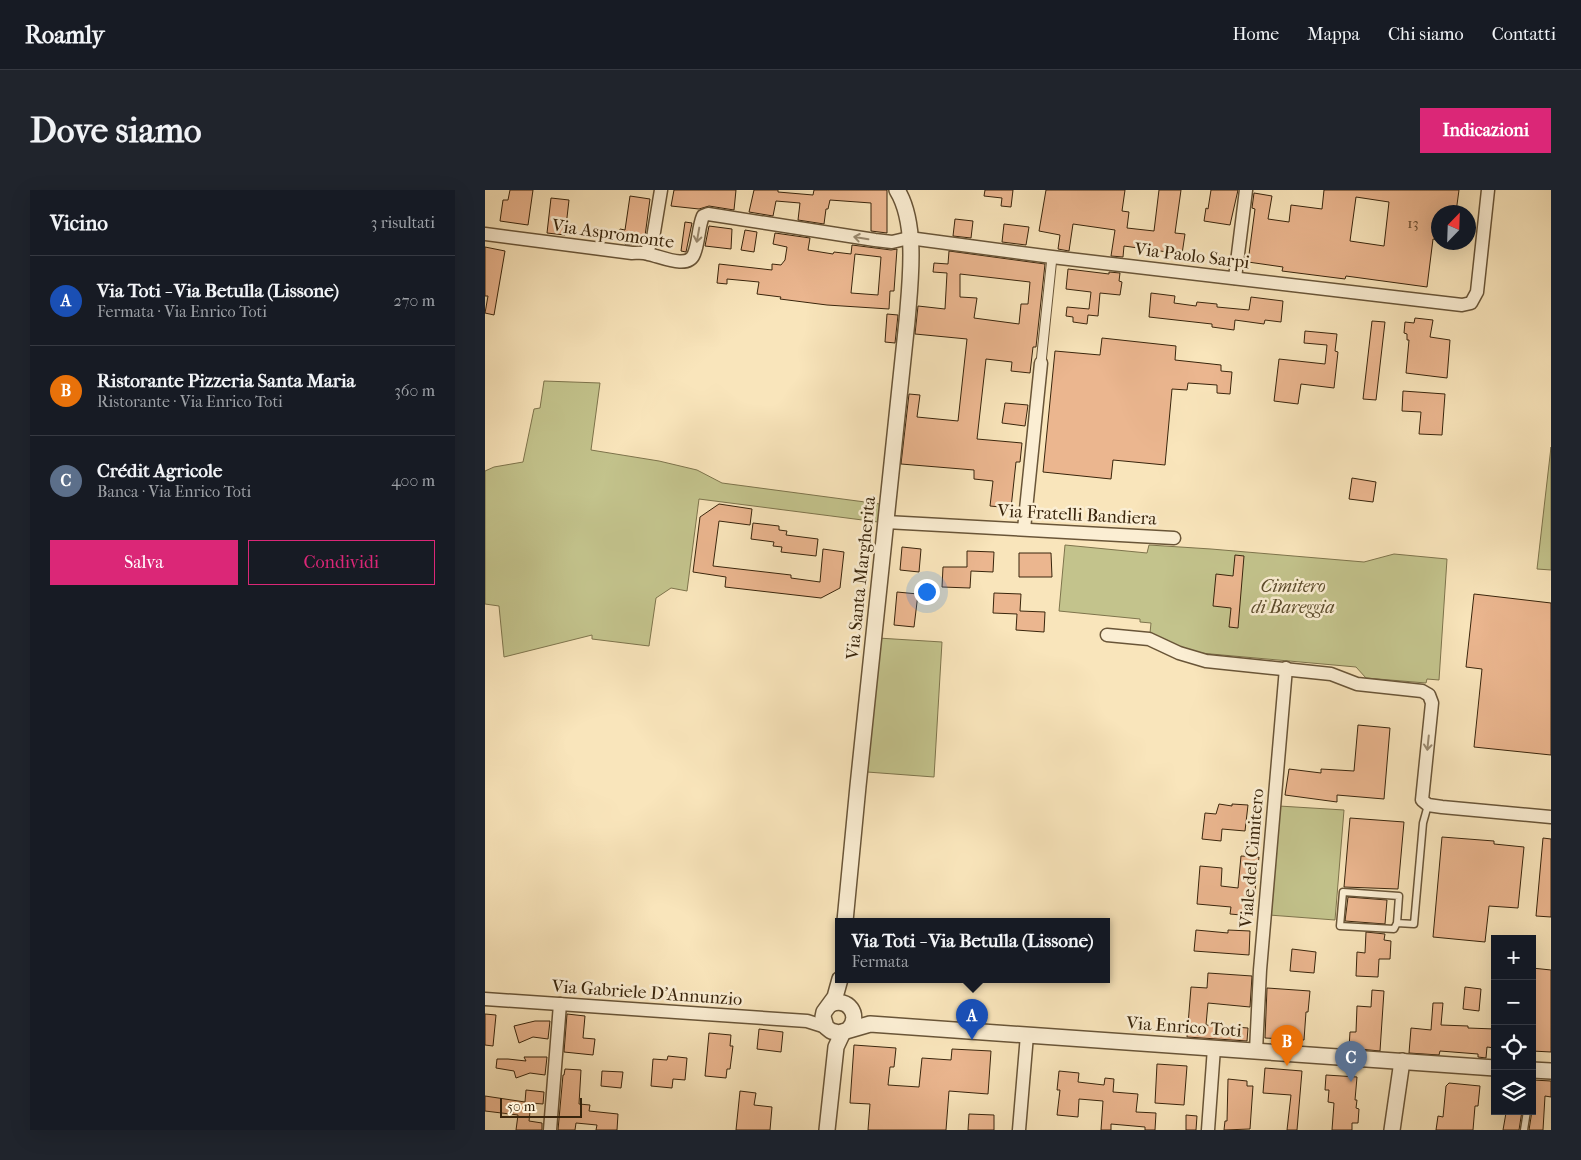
<!DOCTYPE html>
<html lang="it">
<meta charset="utf-8">
<style>
body{margin:0;font-family:"IM FELL French Canon",serif;background:#20242c;color:#f1f3f6}
.controls{position:absolute;right:15px;bottom:15px;display:grid;overflow:hidden;border-radius:0px;box-shadow:0 5px 20px #0002}
.controls button{width:45px;height:45px;display:grid;place-items:center;padding:0;border:0;border-bottom:1px solid #363941;background:#171b24;color:#f1f3f6;font:25px sans-serif}
.compass{position:absolute;left:946px;top:15px;width:45px;height:45px;border-radius:50%;background:#171b24;box-shadow:0 5px 20px #0002;rotate:23deg}
.scale{position:absolute;left:15px;bottom:12px;width:82px;box-sizing:border-box;padding-left:5px;border:2px solid #39250c;border-top:0;font-size:14px;line-height:18px;white-space:nowrap;color:#39250c;-webkit-text-stroke:4px #fbeed3;paint-order:stroke}
.you{position:absolute;left:441px;top:401px;width:18px;height:18px;margin:-12px;border:4px solid #fff;border-radius:50%;background:#1a73e8;box-shadow:0 0 0 8px #1a73e833}
.badge{display:grid;place-items:center;width:32px;height:32px;border-radius:50%;background:#db2777;color:#fff;font-size:16px;font-weight:700}
.pin{position:absolute;translate:-50% -41px;filter:drop-shadow(0 1px 2px #0008)}
.pin::after{content:'';position:absolute;top:26px;width:18px;height:15px;background:inherit;clip-path:polygon(0 0,100% 0,50% 100%)}
.popup{position:absolute;left:350px;top:728px;width:275px;height:65px;box-sizing:border-box;display:grid;place-content:center;border-radius:0px;background:#171b24;filter:drop-shadow(0 1px 4px #0005);font-size:16px;white-space:nowrap;color:#9ea1a6}
.popup b{font-size:19px;color:#f1f3f6}
.popup::after{content:'';position:absolute;left:50%;top:100%;margin-left:-10px;border:10px solid transparent;border-top-color:#171b24}
.list{margin:0;padding:0;list-style:none}
h2{display:flex;justify-content:space-between;align-items:center;height:65px;margin:0;padding:0 20px;font-size:21px}
h2 small{font-size:16px;font-weight:400;color:#9ea1a6}
.list li{display:grid;grid-template-columns:32px 1fr auto;gap:15px;align-items:center;box-sizing:border-box;height:90px;padding:0 20px;border-top:1px solid #363941}
.list b{display:block;font-size:19px;white-space:nowrap}
.list p{margin:0;font-size:16px;white-space:nowrap;color:#9ea1a6}
.list em{font-size:16px;font-style:normal;color:#9ea1a6}
.actions{display:flex;gap:10px;padding:15px 20px}
.actions a{flex:1;padding:11px 0;border:1px solid #db2777;border-radius:0px;text-align:center;font-size:18px;color:#db2777}
.actions .main{background:#db2777;color:#fff}
.icon{flex:none;width:28px;height:28px;fill:none;stroke:currentColor;stroke-width:2;stroke-linecap:round;stroke-linejoin:round}
.map{position:relative;flex:none;width:1066px;height:940px;overflow:hidden;border-radius:0px}
header{display:flex;align-items:center;gap:30px;box-sizing:border-box;height:70px;padding:0 25px;background:#171b24;border-bottom:1px solid #363941}
header strong{font-size:24px}
nav{display:flex;gap:28px;margin-inline-start:auto;font-size:18px}
.intro{display:flex;align-items:center;justify-content:space-between;box-sizing:border-box;height:120px;padding:0 30px}
h1{margin:0;font-size:35px}
.button{padding:12px 22px;border-radius:0px;background:#db2777;color:#fff;font-size:18px;font-weight:700}
main{display:flex;gap:30px;padding:0 30px}
aside{flex:1;background:#171b24;border-radius:0px;box-shadow:0 5px 20px #0002}
.map>svg:first-child{display:block}
.green{fill:#c3c38c;stroke:#7e744c}
.building{fill:#ebb68f;stroke:#39250c;fill-rule:evenodd}
.lines{fill:none;stroke-linecap:round;stroke-linejoin:round}
.service-casing{stroke:#695538;stroke-width:9}
.pedestrian-casing{stroke:#695538;stroke-width:11}
.minor-casing{stroke:#695538;stroke-width:15}
.tertiary-casing{stroke:#695538;stroke-width:18}
.service{stroke:#fbeed3;stroke-width:6}
.pedestrian{stroke:#fbeed3;stroke-width:9}
.minor{stroke:#fbeed3;stroke-width:12}
.tertiary{stroke:#fbeed3;stroke-width:15}
.oneway{stroke:#9a8a70}
.labels{text-anchor:middle;dominant-baseline:central;stroke-width:5;stroke-linejoin:round;paint-order:stroke}
.number-label{font-size:15px;fill:#66492d}
.street-label{font-size:18px;fill:#39250c;stroke:#fbeed3}
.park-label{font-size:18px;font-style:italic;fill:#5c4c2c;stroke:#fbeed3}
</style>
<header>
<strong>Roamly</strong>
<nav><a>Home</a><a>Mappa</a><a>Chi siamo</a><a>Contatti</a></nav>
</header>
<div class="intro"><h1>Dove siamo</h1><a class="button">Indicazioni</a></div>
<main>
<aside>
<h2>Vicino<small>3 risultati</small></h2>
<ul class="list">
<li><span class="badge" style="background:#1a4fb4">A</span><div><b>Via Toti - Via Betulla (Lissone)</b><p>Fermata · Via Enrico Toti</p></div><em>270 m</em></li>
<li><span class="badge" style="background:#e8710a">B</span><div><b>Ristorante Pizzeria Santa Maria</b><p>Ristorante · Via Enrico Toti</p></div><em>360 m</em></li>
<li><span class="badge" style="background:#5c6f8a">C</span><div><b>Crédit Agricole</b><p>Banca · Via Enrico Toti</p></div><em>400 m</em></li>
</ul>
<div class="actions"><a class="main">Salva</a><a>Condividi</a></div>
</aside>
<div class="map">
<svg width="1066" height="940" viewBox="0 0 1066 940">
<rect width="100%" height="100%" fill="#f9e5bb"/>
<filter id="stains"><feTurbulence type="fractalNoise" baseFrequency=".004" numOctaves="4"/><feColorMatrix values="0 0 0 0 .2 0 0 0 0 .09 0 0 0 0 .02 0 0 0 .5 -.17"/></filter>
<radialGradient id="worn" r=".72"><stop offset=".6" stop-color="#630" stop-opacity="0"/><stop offset="1" stop-color="#630" stop-opacity=".3"/></radialGradient>
<g class="green">
<polygon points="59,191 115,193 106,260 174,271 212,280 237,293 395,314 393,332 214,309 202,401 186,398 171,408 164,456 107,449 107,445 19,467 14,416 0,414 0,281 9,277 38,272 49,219 55,218"/>
<polygon points="1066,257 1066,380 1052,379"/>
<polygon points="580,355 662,363 664,355 726,359 879,372 909,364 962,369 954,490 942,489 941,493 881,488 871,477 715,463 685,453 665,443 666,433 655,432 655,429 574,421"/>
<polygon points="393,448 457,452 449,587 382,582"/>
<polygon points="794,616 859,620 850,730 784,725"/>
</g>
<g class="building">
<polygon points="25,0 48,0 43,35 15,31 18,10 23,10"/>
<polygon points="189,0 251,0 249,20 224,16 214,19 186,16"/>
<polygon points="269,0 293,0 293,2 328,5 329,0 402,0 402,43 386,41 386,13 345,10 343,19 341,19 339,34 313,30 315,13 291,11 288,26 264,22"/>
<polygon points="500,0 528,0 526,17 516,16 517,8 499,6"/>
<polygon points="561,0 640,0 637,21 644,22 642,38 669,41 674,0 696,0 690,43 700,44 697,64 639,56 638,67 626,66 630,40 588,34 584,61 573,59 575,45 554,41"/>
<polygon points="726,0 753,0 745,35 719,31 721,18 723,19"/>
<path d="M839 0H974L971 22H954V50L948 49 942 97 861 86 860 89 797 81 798 77 763 72 770 19 767 18 769 3 787 6 783 29 804 32 806 15 837 19ZM871 7 904 12 899 56 865 51Z"/>
<polygon points="145,6 165,9 160,46 156,55 140,54 140,51 134,50 135,39 140,40"/>
<polygon points="66,8 84,10 80,45 62,43"/>
<polygon points="470,29 488,31 486,48 468,46"/>
<polygon points="200,32 207,33 201,62 196,61"/>
<polygon points="519,34 544,37 541,55 517,52"/>
<polygon points="224,36 247,39 246,59 220,56"/>
<polygon points="260,40 272,42 269,62 256,60"/>
<path d="M290 43 325 48 323 60 348 64 349 62 366 64 367 55 406 60 412 59 409 101H405L404 119 342 115 295 109 296 107 272 104 274 92 242 89V94L232 93 234 74 287 80V74L296 75 300 70 302 57 288 54ZM370 64 396 67 393 105 366 103Z"/>
<polygon points="0,57 20,61 9,125 0,123 3,106 0,106"/>
<path d="M464 61 560 74 551 157H548L545 183 526 181 527 172 501 169 492 249 537 253 535 272H531L526 318 505 316 508 291 489 289V280L416 274 424 204 435 205 432 227 473 231 482 149 430 144 433 116 460 119 462 83 448 82 449 73 463 74ZM475 84 545 92 543 114H536L534 134 489 128 492 108 475 107Z"/>
<polygon points="583,79 624,84 624,82 635,83 634,91 637,92 635,105 615,103 613,126 603,125 602,134 588,132 588,127 581,126 582,117 604,119 606,102 581,99"/>
<polygon points="666,103 690,106 689,113 711,116 712,112 732,114 732,117 764,120 766,107 798,111 796,132 780,130 779,134 750,130 749,140 727,137 727,134 664,127"/>
<polygon points="402,124 413,125 410,153 400,152"/>
<polygon points="930,128 948,130 945,147 965,150 962,188 921,183 924,150 922,150 922,144 919,143 920,132 929,133"/>
<polygon points="887,131 900,132 891,210 878,209"/>
<polygon points="820,141 852,144 850,161 853,162 849,198 816,194 813,214 789,211 794,169 840,174 842,155 819,153"/>
<polygon points="617,148 691,156 690,170 736,175 736,181 747,182 745,204 732,203 732,195 703,193 702,200 687,199 680,275 628,270 626,289 558,282 570,161 615,165"/>
<polygon points="918,201 960,204 957,245 934,244 936,222 917,221"/>
<polygon points="520,213 543,215 540,236 517,233"/>
<polygon points="867,288 891,292 888,312 864,309"/>
<polygon points="234,314 267,319 265,335 234,331 228,376 306,385 306,388 335,392 338,359 359,362 355,398 336,408 240,397 241,387 208,382 215,327"/>
<polygon points="268,333 294,336 294,340 302,341 301,345 333,349 331,366 296,362 297,357 288,356 289,352 266,349"/>
<polygon points="417,357 436,359 434,382 415,380"/>
<polygon points="482,361 509,362 508,382 486,381 485,398 457,397 458,377 482,377"/>
<polygon points="534,363 566,363 567,387 534,387"/>
<polygon points="750,365 759,366 753,438 744,437 746,418 728,416 731,384 748,386"/>
<polygon points="412,402 433,404 429,437 409,435"/>
<polygon points="509,403 536,404 535,421 560,422 559,442 531,440 532,424 508,423"/>
<polygon points="989,404 1066,413 1066,565 989,557 997,479 981,477"/>
<polygon points="873,535 905,538 899,609 852,605 852,612 800,605 804,579 836,583 836,579 869,581"/>
<polygon points="734,614 747,616 747,614 763,615 760,641 737,639 736,651 717,649 720,623 731,624"/>
<polygon points="865,628 919,632 913,699 859,697"/>
<polygon points="957,647 1009,651 1009,654 1039,657 1033,718 1004,716 1000,752 948,747"/>
<polygon points="1058,648 1066,649 1066,727 1051,726"/>
<polygon points="756,666 774,667 767,726 745,724 746,717 712,714 715,676 737,678 736,696 753,698"/>
<polygon points="863,707 902,710 900,734 860,731"/>
<polygon points="711,740 743,743 743,740 765,741 764,765 709,761"/>
<polygon points="881,742 900,744 899,750 906,751 905,769 894,769 893,787 871,786 872,762 880,763"/>
<polygon points="807,759 831,762 829,783 805,781"/>
<polygon points="1047,778 1066,780 1066,862 1047,861"/>
<polygon points="723,783 767,786 765,817 723,813 721,835 763,838 762,851 702,847 706,797 722,798"/>
<polygon points="980,797 996,799 994,821 978,819"/>
<polygon points="782,798 825,801 823,822 821,822 819,850 780,848"/>
<polygon points="887,800 899,801 895,861 864,858 865,842 871,842 872,816 886,817"/>
<polygon points="948,813 958,813 956,835 983,836 983,838 1010,839 1010,858 1002,857 1001,868 993,867 993,864 955,861 954,865 924,863 926,838 946,840"/>
<polygon points="0,824 11,825 8,856 0,855"/>
<polygon points="82,824 100,826 98,848 110,849 108,865 79,862"/>
<polygon points="50,831 65,831 63,849 48,847 34,853 29,836"/>
<polygon points="274,839 298,842 296,862 272,859"/>
<polygon points="224,843 246,845 245,856 248,856 245,879 242,879 241,888 220,886"/>
<polygon points="369,855 411,858 409,877 405,877 403,895 434,897 437,868 466,870 467,859 506,861 503,904 464,901 461,940 383,940 385,914 365,913"/>
<polygon points="183,866 202,868 200,890 188,889 187,898 166,896 168,869 182,870"/>
<polygon points="39,867 62,867 60,885 45,883 31,888 29,881 11,878 12,869 23,869 41,871"/>
<polygon points="672,874 702,876 699,915 670,913"/>
<polygon points="780,878 817,881 812,940 802,940 806,905 778,903"/>
<polygon points="80,879 96,880 94,914 105,915 104,921 133,924 132,940 111,940 112,935 91,933 90,940 73,940 78,885 79,885"/>
<polygon points="117,881 138,882 136,898 116,896"/>
<polygon points="574,881 594,883 593,892 619,895 620,888 629,889 628,902 653,904 651,922 671,923 670,940 660,940 660,937 626,934 626,940 616,940 618,911 594,909 593,927 572,925 575,900 572,900"/>
<polygon points="841,885 872,887 870,910 872,910 871,918 874,919 873,933 867,933 867,940 847,940 849,913 843,912 844,900 840,900"/>
<polygon points="743,889 762,891 762,896 768,896 765,939 739,940 740,931 742,931"/>
<polygon points="1048,890 1066,891 1066,907 1060,906 1058,940 1044,940 1047,921"/>
<polygon points="964,893 995,896 993,916 990,916 988,940 951,940 953,926 958,927 961,896"/>
<polygon points="41,900 59,902 58,914 46,913 44,931 57,933 57,940 31,940 33,925 0,921 0,906 40,912"/>
<polygon points="255,901 271,903 269,915 287,917 285,940 251,940"/>
<polygon points="1027,921 1037,921 1034,940 1018,940 1021,923 1027,924"/>
<polygon points="484,924 509,925 509,940 483,940"/>
<polygon points="701,925 712,926 711,940 701,940"/>
</g>
<g class="lines">
<g class="service-casing">
<g id="service">
<polyline points="912,733 914,706 858,702 855,736 909,739 912,733 929,734 938,633 943,615"/>
<polyline points="1039,940 1042,921"/>
</g>
</g>
<g class="pedestrian-casing">
<polyline id="pedestrian" points="556,173 567,67"/>
</g>
<g class="minor-casing">
<g id="minor">
<path d="M0 44 147 63C152 63 158 62 163 64 175 66 203 80 209 64 214 52 213 38 218 26L223 24 390 50 407 52 424 48 567 67 977 115 986 113 992 102 1003 0"/>
<polyline points="161,63 168,48 176,0"/>
<polyline points="750,88 761,0"/>
<polyline points="401,332 689,348"/>
<polyline points="539,339 556,173"/>
<polyline points="622,445 664,449 694,463 721,471 846,484 872,494 937,501 944,505 947,513 937,610 943,615 957,617 1066,627"/>
<polyline points="0,809 322,831 341,837"/>
<polyline points="771,861 775,780 801,478"/>
<polyline points="65,940 75,814"/>
<polyline points="534,940 542,845"/>
<polyline points="723,940 729,858"/>
</g>
</g>
<g class="tertiary-casing">
<g id="tertiary">
<path d="M360 731 373 596 422 131C425 93 433 34 412 0"/>
<polyline points="355,789 350,807 339,822 338,827 341,837 346,841 354,843 385,834 1010,878"/>
<path d="M346 814C363 807 376 825 364 839"/>
<polyline points="1047,880 1066,881"/>
<polyline points="342,940 351,857 358,842"/>
<polyline points="907,940 917,871"/>
</g>
</g>
<use href="#service" class="service"/>
<use href="#pedestrian" class="pedestrian"/>
<use href="#minor" class="minor"/>
<use href="#tertiary" class="tertiary"/>
</g>
<defs><path id="oneway-shaft" d="M-6 0H5M1.5-3L5.5 0L1.5 3" fill="none" stroke-width="1.6" stroke-linecap="round" stroke-linejoin="round" transform="scale(1.25)"/></defs>
<g class="oneway">
<use href="#oneway-shaft" transform="translate(213 45) rotate(100)"/>
<use href="#oneway-shaft" transform="translate(376 48) rotate(-171)"/>
<use href="#oneway-shaft" transform="translate(943 553) rotate(96)"/>
</g>
<g class="labels">
<g class="number-label">
<text x="928" y="33">13</text>
</g>
<g class="street-label">
<text transform="translate(128 44) rotate(8)">Via Aspromonte</text>
<text transform="translate(707 66) rotate(7)">Via Paolo Sarpi</text>
<text transform="translate(592 325) rotate(3)">Via Fratelli Bandiera</text>
<text transform="translate(376 388) rotate(-84)">Via Santa Margherita</text>
<text transform="translate(767 668) rotate(-85)">Viale del Cimitero</text>
<text transform="translate(162 803) rotate(4)">Via Gabriele D'Annunzio</text>
<text transform="translate(699 837) rotate(4)">Via Enrico Toti</text>
</g>
<g class="park-label">
<text x="808" y="396">Cimitero<tspan x="808" dy="21">di Bareggia</tspan></text>
</g>
</g>
<rect width="100%" height="100%" filter="url(#stains)"/>
<rect width="100%" height="100%" fill="url(#worn)"/>
</svg>
<div class="controls">
<button>+</button>
<button>−</button>
<button><svg class="icon" aria-label="locate" viewBox="0 0 24 24"><circle cx="12" cy="12" r="6"/><path d="M12 2v4M12 18v4M2 12h4M18 12h4"/></svg></button>
<button><svg class="icon" aria-label="layers" viewBox="0 0 24 24"><path d="M12 4l9 5-9 5-9-5zM3 14l9 5 9-5"/></svg></button>
</div>
<svg class="compass" viewBox="-18 -18 36 36"><path d="M0-13l5 13h-10z" fill="#e53935"/><path d="M0 13l5-13h-10z" fill="#9ea1a6"/></svg>
<div class="scale">50 m</div>
<div class="you"></div>
<div class="pin badge" style="left:487px;top:850px;background:#1a4fb4">A</div>
<div class="popup"><b>Via Toti - Via Betulla (Lissone)</b>Fermata</div>
<div class="pin badge" style="left:802px;top:876px;background:#e8710a">B</div>
<div class="pin badge" style="left:866px;top:892px;background:#5c6f8a">C</div>
</div>
</main>
